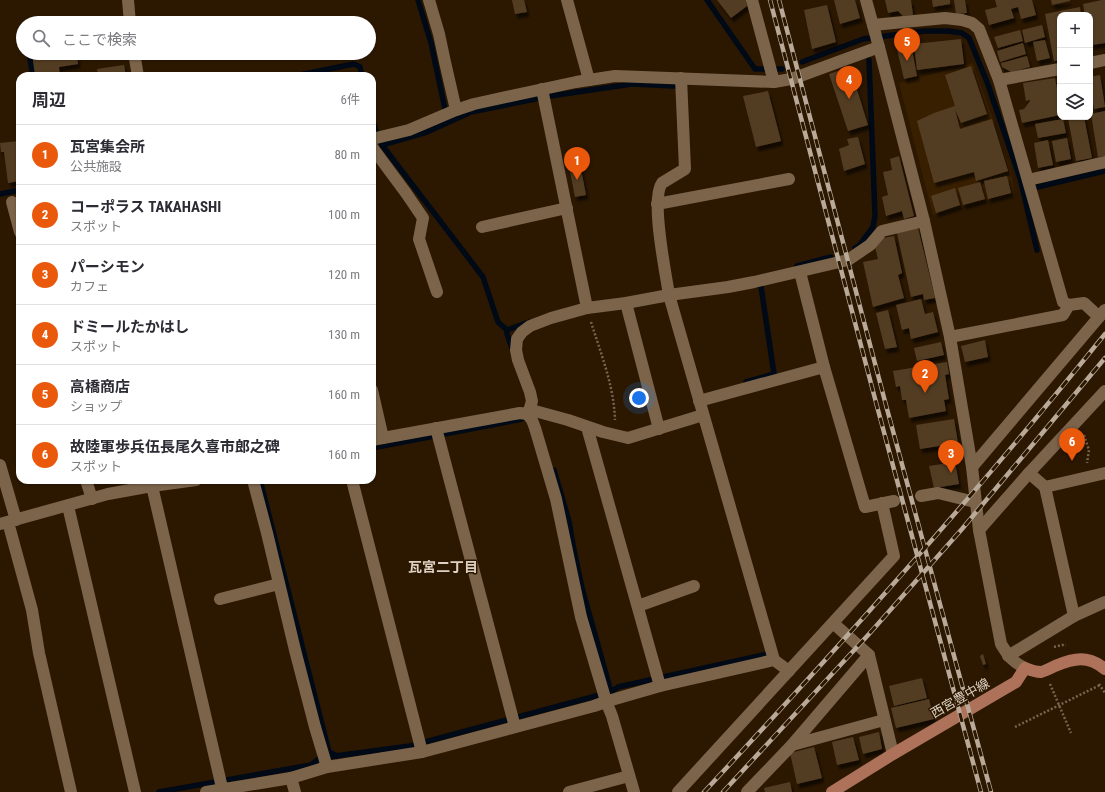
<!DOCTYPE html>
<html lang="ja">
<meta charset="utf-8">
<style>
body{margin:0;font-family:"Roboto Condensed","Noto Sans JP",sans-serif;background:#f7f7f7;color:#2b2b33}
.controls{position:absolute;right:12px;top:12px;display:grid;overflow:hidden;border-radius:8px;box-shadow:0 1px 3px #0004}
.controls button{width:36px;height:36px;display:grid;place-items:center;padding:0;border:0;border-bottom:1px solid #e1e1e2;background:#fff;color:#2b2b33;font:20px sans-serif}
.you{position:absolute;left:639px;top:398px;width:14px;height:14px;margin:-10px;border:3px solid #fff;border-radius:50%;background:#1a73e8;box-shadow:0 0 0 6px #1a73e833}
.badge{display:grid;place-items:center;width:26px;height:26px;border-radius:50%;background:#ea580c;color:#fff;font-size:13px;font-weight:700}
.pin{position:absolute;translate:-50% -33px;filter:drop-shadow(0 1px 2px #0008)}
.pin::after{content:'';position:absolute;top:21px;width:14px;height:12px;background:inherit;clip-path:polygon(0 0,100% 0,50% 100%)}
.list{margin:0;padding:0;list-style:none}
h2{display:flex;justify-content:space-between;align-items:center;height:52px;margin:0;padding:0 16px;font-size:17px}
h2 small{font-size:13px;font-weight:400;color:#7c7c81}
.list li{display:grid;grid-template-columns:26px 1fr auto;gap:12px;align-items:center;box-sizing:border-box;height:60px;padding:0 16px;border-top:1px solid #e1e1e2}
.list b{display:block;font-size:15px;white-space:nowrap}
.list p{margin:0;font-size:13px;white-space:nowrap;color:#7c7c81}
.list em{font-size:13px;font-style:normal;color:#7c7c81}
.icon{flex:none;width:22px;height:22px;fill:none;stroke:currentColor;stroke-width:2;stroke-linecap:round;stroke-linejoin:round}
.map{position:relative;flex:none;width:1105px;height:792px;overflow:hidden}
.search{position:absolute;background:#fff;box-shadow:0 1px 3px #0004;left:16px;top:16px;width:360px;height:44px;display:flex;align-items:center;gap:10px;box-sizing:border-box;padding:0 14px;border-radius:22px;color:#7c7c81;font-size:15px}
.panel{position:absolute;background:#fff;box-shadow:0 1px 3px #0004;left:16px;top:72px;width:360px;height:412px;border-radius:12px}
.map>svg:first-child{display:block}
.built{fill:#381f00}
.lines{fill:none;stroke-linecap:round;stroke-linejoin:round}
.stream{stroke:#000916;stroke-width:5.5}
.building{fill:#533d24;filter:url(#shadow)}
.path{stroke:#756451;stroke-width:2.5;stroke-dasharray:2 2;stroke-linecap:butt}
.minor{stroke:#7c644a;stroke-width:12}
.major{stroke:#ae725a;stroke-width:12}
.rail-casing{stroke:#b8a999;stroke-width:4.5}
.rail{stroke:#2c1801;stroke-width:3;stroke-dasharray:9;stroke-linecap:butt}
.labels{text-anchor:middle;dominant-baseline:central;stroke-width:3;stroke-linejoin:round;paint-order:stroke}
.street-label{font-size:13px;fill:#ded0c2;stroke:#2c1801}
.neighbourhood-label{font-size:14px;font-weight:bold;fill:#ded0c2;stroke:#2c1801}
</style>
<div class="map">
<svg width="1105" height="792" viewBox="0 0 1105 792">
<defs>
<filter id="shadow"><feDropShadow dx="2.5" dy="4.5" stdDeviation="1" flood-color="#0009"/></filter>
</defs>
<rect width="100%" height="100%" fill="#2c1801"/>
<polygon class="built" points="973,63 1011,170 1014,193 933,215 899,83"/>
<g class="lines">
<g class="stream">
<polyline points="418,0 431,43 446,114"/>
<polyline points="707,0 755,69 782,69"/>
<polyline points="29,53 33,76"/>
<polyline points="802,62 863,39 924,31 949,31 962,33 969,38 987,82 1020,178 1037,250"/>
<polyline points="294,76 354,64 360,67 362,76"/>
<polyline points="372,117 376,131 382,145 483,277 498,322 507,330"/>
<polyline points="382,145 427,132 471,112 550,96 632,84 674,86 683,85"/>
<polyline points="1029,189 1105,171"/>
<polyline points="0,194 20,190"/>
<polyline points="855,248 859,246 873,227 875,216 869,60"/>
<polyline points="797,266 831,257"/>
<polyline points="513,351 507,334 507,330 529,322"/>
<polyline points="746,382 774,374 760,280"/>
<polyline points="372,448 517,420 528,417"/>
<polyline points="554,470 569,521 573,545 582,588 611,692"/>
<polyline points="260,480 329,752 337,756"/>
<polyline points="159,792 311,765 320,758 410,746 611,692 618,687 768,654"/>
</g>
</g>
<g class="building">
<polygon points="512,0 524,0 527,12 515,14"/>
<polygon points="717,0 746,0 747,6 731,18"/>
<polygon points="834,0 855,0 860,18 840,24"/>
<polygon points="885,0 911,0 913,15 903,16 898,11 888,13"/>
<polygon points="932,0 950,0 950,4 933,7"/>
<polygon points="954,0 965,0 967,13 956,14"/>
<polygon points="995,0 1032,0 1036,15 1021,19 1018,7 1011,9 1014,18 989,25 985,10 997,7"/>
<polygon points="1051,0 1070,0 1070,1 1052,5"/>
<polygon points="1102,0 1105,0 1105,43 1092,45 1090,38 1090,15 1085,15 1083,4"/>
<polygon points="827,5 836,42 812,49 804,10"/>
<polygon points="1080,7 1081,15 1060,15 1060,60 1054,61 1045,14"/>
<polygon points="118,16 119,23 90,23 90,20"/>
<polygon points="1042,25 1045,37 1025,43 1022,30"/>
<polygon points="1020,30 1023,41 998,48 994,37"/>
<polygon points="961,39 964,64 917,70 914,44"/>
<polygon points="1045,40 1050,58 1037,61 1033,42"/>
<polygon points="1023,43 1026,54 1000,62 997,51"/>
<polygon points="911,44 917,76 904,79 896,45"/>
<polygon points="32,53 57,53 58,59 77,56 78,64 59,67 60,76 35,76"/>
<polygon points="1027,56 1030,67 1011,72 1002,67 1001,63"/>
<polygon points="124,65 126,76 98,76 97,69"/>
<polygon points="971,66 987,114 961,123 955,109 960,129 992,119 1008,171 976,181 974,172 934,183 917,121 934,113 955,106 945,75"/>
<polygon points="850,67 868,125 848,131 829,74"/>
<polygon points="1100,75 1105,107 1094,109 1090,85 1090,77"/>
<polygon points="1055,78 1060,103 1060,115 1022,123 1019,110 1024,109 1030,101 1030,100 1026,101 1023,83"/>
<polygon points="768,91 781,141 756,147 743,96"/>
<polygon points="1105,111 1105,156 1098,157 1091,114"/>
<polygon points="1072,117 1084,117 1092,158 1076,161 1068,118"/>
<polygon points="1063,119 1066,133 1038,138 1035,124"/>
<polygon points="858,137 865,164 844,171 839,149 849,145 847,139"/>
<polygon points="1067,138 1071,159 1056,162 1052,141"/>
<polygon points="1048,140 1053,165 1038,168 1034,143"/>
<polygon points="19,141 20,147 20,181 8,183 4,152 1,152 0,143"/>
<polygon points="899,156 914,216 904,219 902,211 886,216 882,197 888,195 883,172 892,170 890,159"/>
<polygon points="580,164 586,195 575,197 569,166"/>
<polygon points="1007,176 1011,193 988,199 984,181"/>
<polygon points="980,182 985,199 963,205 958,188"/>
<polygon points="955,188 960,205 936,213 931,196"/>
<polygon points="918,228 935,298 924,300 923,294 911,297 897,233"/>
<polygon points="894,236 902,273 898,275 904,298 873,307 863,262 878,259 875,247 883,238"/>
<polygon points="921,299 925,314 933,312 938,332 911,339 909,328 902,330 896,305"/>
<polygon points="888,310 897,347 885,349 876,313"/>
<polygon points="985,340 988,357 965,362 961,346"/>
<polygon points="941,342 944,355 917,361 914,348"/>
<polygon points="947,362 949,374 945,375 949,399 944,400 946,411 909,418 906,400 902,400 900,386 896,387 893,371"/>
<polygon points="954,419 958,443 920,449 916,425"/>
<polygon points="955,462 959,484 934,488 929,466"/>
<polygon points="983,654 986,664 983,665 980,656"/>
<polygon points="922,678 927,698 894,706 889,686"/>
<polygon points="929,699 934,719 896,728 891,708"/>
<polygon points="879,732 882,749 863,754 859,737"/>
<polygon points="853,737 859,760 837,765 832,742"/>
<polygon points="814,747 822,778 797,784 790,753"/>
<polygon points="790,782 792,792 765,792 764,788"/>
</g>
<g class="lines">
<g class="path">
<path d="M591 322C601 354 614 386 615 420"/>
<polyline points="1084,435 1089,450 1087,463"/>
<polyline points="1054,647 1062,645 1066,645"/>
<polyline points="1050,684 1071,733"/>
<polyline points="1099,684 1105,693"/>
<polyline points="1015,727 1100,685"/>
</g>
<g class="minor">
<polyline points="128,0 130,23"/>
<polyline points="429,0 439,34 445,62 456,110"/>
<polyline points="567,0 589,80"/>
<polyline points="752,0 774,82"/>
<path d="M866 0 879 47 924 221 950 337 972 467 979 530 1001 644C1009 657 1012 661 1025 668"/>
<polyline points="873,25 945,18 962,20 972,23 979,29 999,80 1063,302 1069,305 1084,303 1099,317"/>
<polyline points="134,53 138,76"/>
<polyline points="1090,63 1105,60"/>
<path d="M681 78 685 169 662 183C650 199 666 274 669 295L774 660"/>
<polyline points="999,80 1060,69"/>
<polyline points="542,89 587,308"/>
<polyline points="372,139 409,130 456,110 474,104 576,82 615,76 774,82 791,79 800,76 879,47"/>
<polyline points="372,147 406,193 423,218 419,239 437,292"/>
<polyline points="1028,180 1105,162"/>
<polyline points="12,202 20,232"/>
<polyline points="657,204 789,179"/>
<polyline points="482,227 567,208"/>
<polyline points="800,272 824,367"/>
<polyline points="626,303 659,429"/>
<polyline points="950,337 1063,315 1069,305"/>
<polyline points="372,390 383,438"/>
<polyline points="699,401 824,367 865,507 894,501"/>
<polyline points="527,414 530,408 532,401 530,392 518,360 516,350 517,339 522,332 530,326 551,318 587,308 626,303 669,295 728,287 754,282 848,260 870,245 882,231 924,221"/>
<polyline points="527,414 535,411 568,420 603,432 628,438 703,415"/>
<polyline points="587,427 660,686"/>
<polyline points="436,428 515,727"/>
<polyline points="372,440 520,413 527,414 532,420 535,428 556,499 581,617 606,701 612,716 634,792"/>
<polyline points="0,465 16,520"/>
<polyline points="972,467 1105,310"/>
<polyline points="1029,473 1045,487 1105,473"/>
<polyline points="86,480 92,499"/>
<polyline points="253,480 267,533 295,650 315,727 327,767"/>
<polyline points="352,480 422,752"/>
<polyline points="152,486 223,792"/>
<polyline points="1045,487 1074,616"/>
<polyline points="921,496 938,493 975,502"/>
<polyline points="68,506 135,792"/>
<polyline points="8,522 32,610 39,653 71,792"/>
<polyline points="0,524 108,494 152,486 196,480"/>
<polyline points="979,530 1029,473 1105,391"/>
<polyline points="220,599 279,584"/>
<polyline points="638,606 694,586"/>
<polyline points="833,623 869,655 893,754"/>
<polyline points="869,655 792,745 884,720"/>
<polyline points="1008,656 1074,616 1105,602"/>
<polyline points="291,778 295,792"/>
<polyline points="206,792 291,778 327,767 422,752 594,706 608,701 660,686 774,660 789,671"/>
<polyline points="569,792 629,776"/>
<polyline points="678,792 894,556 882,503"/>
<polyline points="747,792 792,745"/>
</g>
<path class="major" d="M832 792 893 754 1016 682 1025 668C1030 670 1035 672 1041 672 1045 671 1051 668 1055 666 1074 658 1088 655 1105 669"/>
<g class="rail-casing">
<g id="rail">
<polyline points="770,0 878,410 981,792"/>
<polyline points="779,0 887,409 991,792"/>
<path d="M704 792C842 644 978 492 1105 334"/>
<polyline points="723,792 869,634 962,529 1105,358"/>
</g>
</g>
<use href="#rail" class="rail"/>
</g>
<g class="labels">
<g class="street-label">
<text transform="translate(960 698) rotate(-30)">西宮豊中線</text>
</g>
<g class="neighbourhood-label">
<text x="443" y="567">瓦宮二丁目</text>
</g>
</g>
</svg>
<div class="controls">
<button>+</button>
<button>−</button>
<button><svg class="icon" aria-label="layers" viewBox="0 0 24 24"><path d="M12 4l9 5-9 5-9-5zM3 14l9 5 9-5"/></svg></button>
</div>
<div class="you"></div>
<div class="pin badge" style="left:577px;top:180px">1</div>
<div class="pin badge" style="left:925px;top:393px">2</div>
<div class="pin badge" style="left:951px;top:473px">3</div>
<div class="pin badge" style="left:849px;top:99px">4</div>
<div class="pin badge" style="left:907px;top:61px">5</div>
<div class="pin badge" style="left:1072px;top:461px">6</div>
<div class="search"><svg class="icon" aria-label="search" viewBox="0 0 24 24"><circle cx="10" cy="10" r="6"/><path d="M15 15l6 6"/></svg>ここで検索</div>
<section class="panel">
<h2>周辺<small>6件</small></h2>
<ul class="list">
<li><span class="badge">1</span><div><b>瓦宮集会所</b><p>公共施設</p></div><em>80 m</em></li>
<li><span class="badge">2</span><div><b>コーポラス TAKAHASHI</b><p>スポット</p></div><em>100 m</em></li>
<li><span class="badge">3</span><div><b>パーシモン</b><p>カフェ</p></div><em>120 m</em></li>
<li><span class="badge">4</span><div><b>ドミールたかはし</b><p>スポット</p></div><em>130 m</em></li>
<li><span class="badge">5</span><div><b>高橋商店</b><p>ショップ</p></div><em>160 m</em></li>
<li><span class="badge">6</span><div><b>故陸軍歩兵伍長尾久喜市郎之碑</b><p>スポット</p></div><em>160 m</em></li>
</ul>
</section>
</div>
